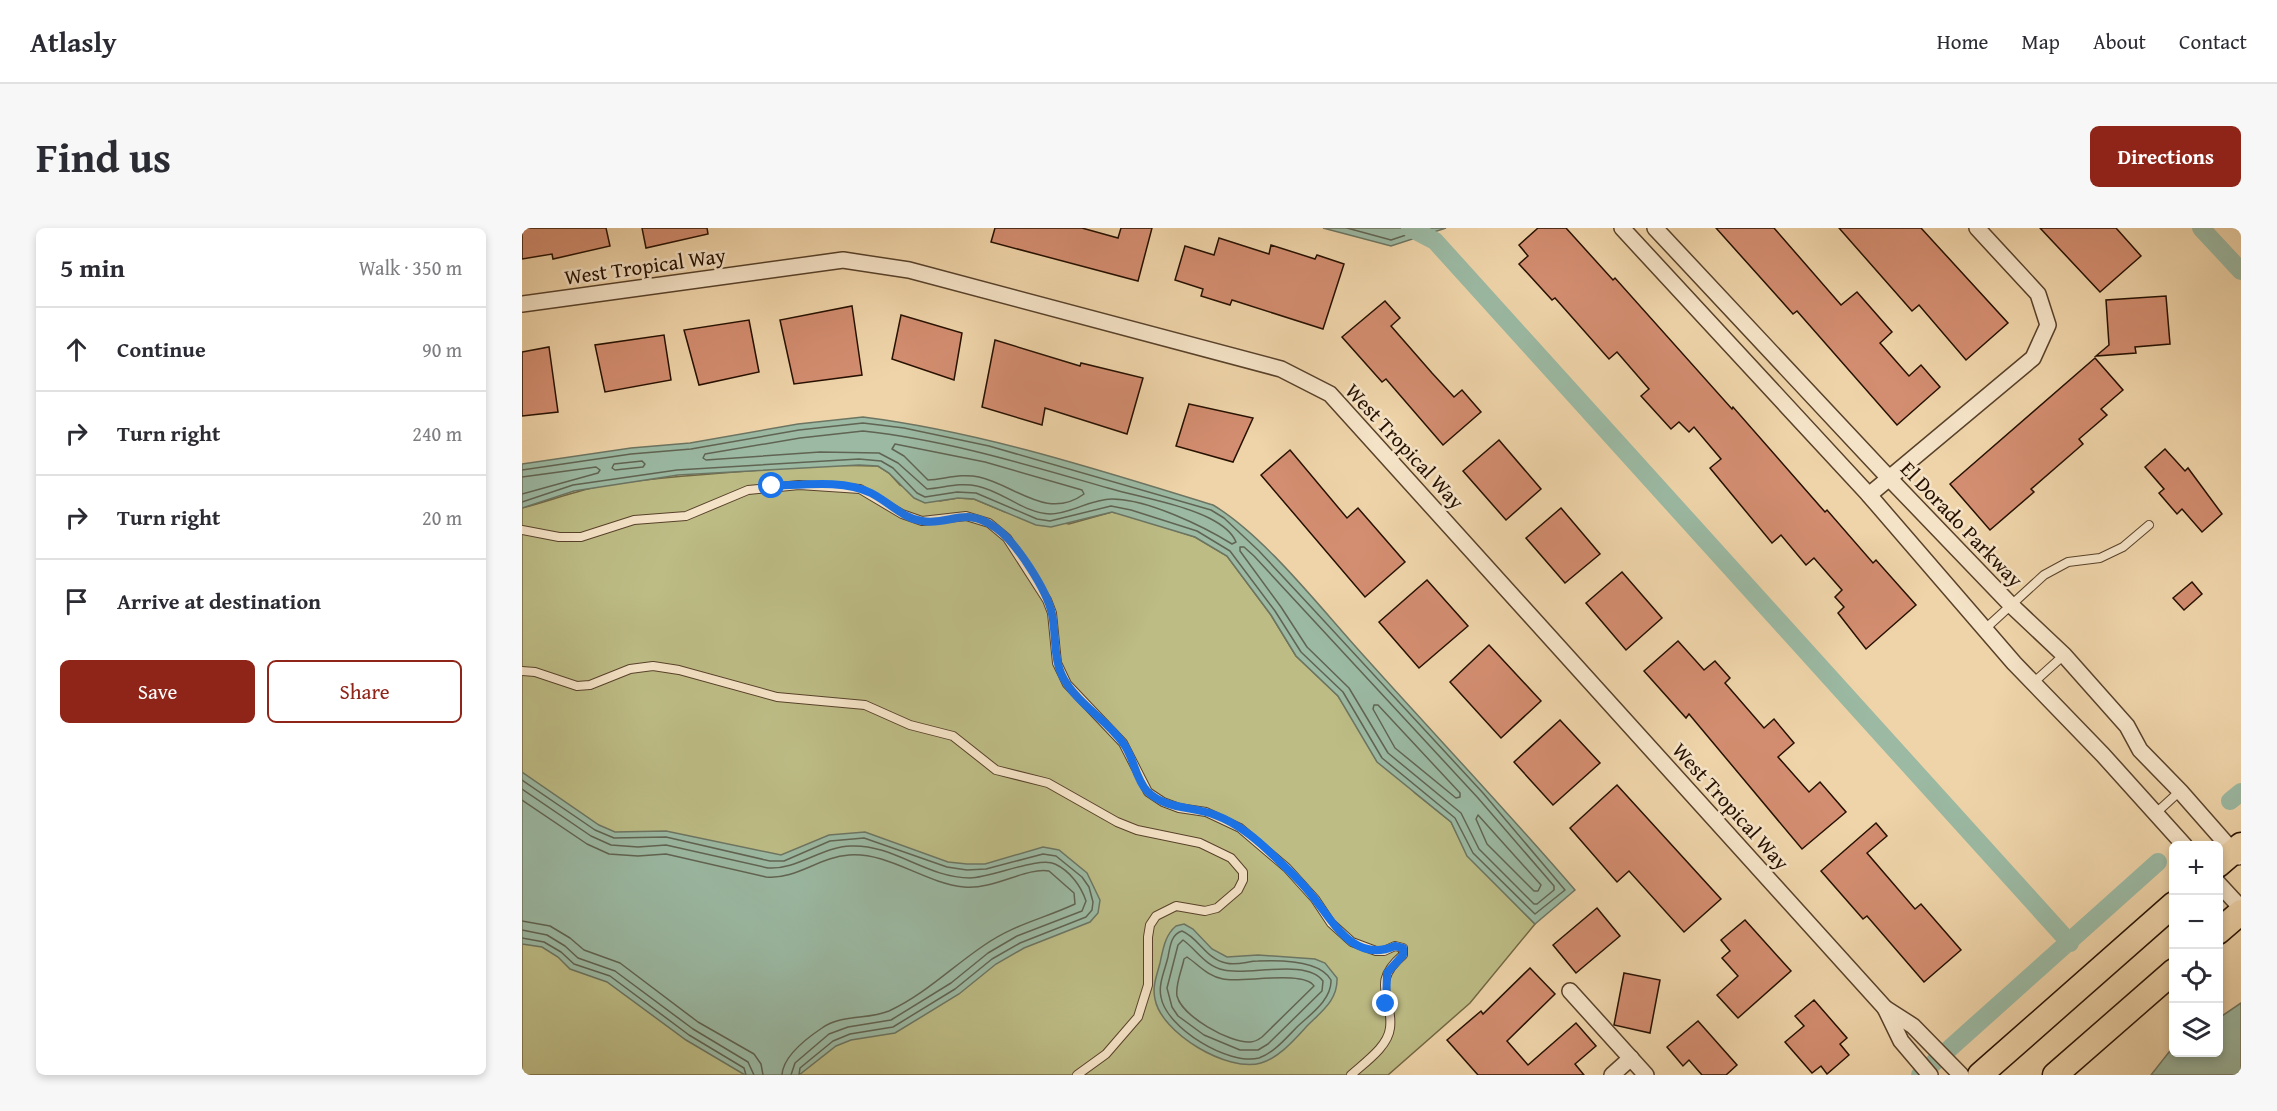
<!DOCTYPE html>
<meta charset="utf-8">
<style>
body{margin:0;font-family:"Gentium Book Plus",serif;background:#f7f7f7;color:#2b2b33}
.controls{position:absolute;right:18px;bottom:18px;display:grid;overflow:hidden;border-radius:9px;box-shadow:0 3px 9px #0003}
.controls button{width:54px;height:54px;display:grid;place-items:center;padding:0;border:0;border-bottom:2px solid #e1e1e2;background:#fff;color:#2b2b33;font:30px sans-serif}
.stop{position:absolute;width:18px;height:18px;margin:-14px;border:4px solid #1a73e8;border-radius:50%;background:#fff}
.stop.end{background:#1a73e8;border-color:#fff;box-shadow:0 2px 6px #0008}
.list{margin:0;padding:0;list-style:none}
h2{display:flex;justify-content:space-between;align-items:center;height:78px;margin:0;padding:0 24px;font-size:26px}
h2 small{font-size:20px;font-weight:400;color:#7c7c81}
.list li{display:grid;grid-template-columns:39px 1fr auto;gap:18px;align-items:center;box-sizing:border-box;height:84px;padding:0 24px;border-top:2px solid #e1e1e2}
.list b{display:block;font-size:22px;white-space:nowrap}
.list em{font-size:20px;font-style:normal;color:#7c7c81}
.actions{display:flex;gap:12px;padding:18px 24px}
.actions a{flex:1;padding:14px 0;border:2px solid #8f2418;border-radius:9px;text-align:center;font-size:21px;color:#8f2418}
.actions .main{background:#8f2418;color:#fff}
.icon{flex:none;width:33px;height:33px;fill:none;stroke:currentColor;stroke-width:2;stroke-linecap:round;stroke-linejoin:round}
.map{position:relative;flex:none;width:1719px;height:847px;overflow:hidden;border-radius:9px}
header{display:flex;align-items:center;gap:36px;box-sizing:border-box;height:84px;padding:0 30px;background:#fff;border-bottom:2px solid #e1e1e2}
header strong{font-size:28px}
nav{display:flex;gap:33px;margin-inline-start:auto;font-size:21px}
.intro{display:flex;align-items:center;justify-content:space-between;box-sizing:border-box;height:144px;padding:0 36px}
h1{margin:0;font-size:42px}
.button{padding:15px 27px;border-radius:9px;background:#8f2418;color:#fff;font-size:21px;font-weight:700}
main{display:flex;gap:36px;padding:0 36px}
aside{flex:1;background:#fff;border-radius:9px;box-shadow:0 3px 9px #0003}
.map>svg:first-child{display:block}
.green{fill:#bdbc85;stroke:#726642;stroke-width:1.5}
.water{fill:#9bb9a3;stroke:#6c7562;stroke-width:1.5}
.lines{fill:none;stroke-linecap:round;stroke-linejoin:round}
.shore{stroke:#606452;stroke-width:1.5}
.canal{stroke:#9bb9a3;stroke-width:18}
.building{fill:#d38d70;stroke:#261000;stroke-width:1.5}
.lane-casing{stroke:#58412a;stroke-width:10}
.street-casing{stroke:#58412a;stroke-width:18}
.primary-casing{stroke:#261000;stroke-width:27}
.lane{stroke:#f5e3c7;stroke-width:8}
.street{stroke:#f5e3c7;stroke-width:15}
.primary{stroke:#efd4a9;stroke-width:24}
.route{stroke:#1a73e8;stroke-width:8}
.labels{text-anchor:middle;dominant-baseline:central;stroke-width:5;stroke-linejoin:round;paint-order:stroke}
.street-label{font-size:21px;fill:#261000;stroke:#f5e3c7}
</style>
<header>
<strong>Atlasly</strong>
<nav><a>Home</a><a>Map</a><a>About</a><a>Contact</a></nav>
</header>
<div class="intro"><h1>Find us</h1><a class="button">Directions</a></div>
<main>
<aside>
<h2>5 min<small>Walk · 350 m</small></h2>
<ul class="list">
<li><svg class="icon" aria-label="ahead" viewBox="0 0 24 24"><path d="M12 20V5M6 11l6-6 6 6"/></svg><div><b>Continue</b></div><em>90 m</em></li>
<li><svg class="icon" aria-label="right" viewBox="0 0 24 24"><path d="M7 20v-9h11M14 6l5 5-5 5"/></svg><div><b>Turn right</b></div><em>240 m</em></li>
<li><svg class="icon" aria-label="right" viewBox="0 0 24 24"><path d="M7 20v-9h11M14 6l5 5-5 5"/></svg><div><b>Turn right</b></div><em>20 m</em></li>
<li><svg class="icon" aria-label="arrive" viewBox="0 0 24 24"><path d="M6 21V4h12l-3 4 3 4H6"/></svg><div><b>Arrive at destination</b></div></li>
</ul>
<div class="actions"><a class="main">Save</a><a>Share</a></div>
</aside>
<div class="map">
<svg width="1719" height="847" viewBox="0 0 1719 847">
<rect width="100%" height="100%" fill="#efd4a9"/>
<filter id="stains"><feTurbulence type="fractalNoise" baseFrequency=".00333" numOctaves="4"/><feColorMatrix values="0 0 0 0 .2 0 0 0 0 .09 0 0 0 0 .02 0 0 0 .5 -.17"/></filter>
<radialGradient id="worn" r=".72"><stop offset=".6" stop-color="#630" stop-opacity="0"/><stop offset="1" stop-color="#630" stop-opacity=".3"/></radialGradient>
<path class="green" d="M299 237 356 238 367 245 378 257 418 273 436 270 452 271 483 284 547 296 590 284 608 288 673 309 705 328 749 387 774 428 816 468 831 491 893 565 929 594 946 628 1013 696 948 775 866 847H0V280C28 273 55 262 84 257 155 246 227 244 299 237Z"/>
<g class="water">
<polygon points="801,0 924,0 869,18"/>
<path d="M341 189C460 204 577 242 691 277 743 308 800 382 842 428 912 506 984 582 1053 662L1013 696 945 628 929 594 855 534 816 468 774 428 749 387 705 328 673 309 590 284 529 299 514 297 452 271 436 270 403 275 392 270 367 245 356 238 337 237 156 247 52 263 0 280V236L109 220 168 215 276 196Z"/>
<polygon points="0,544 77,597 93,604 144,603 259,627 307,607 343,604 426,634 445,636 463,636 521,619 537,622 565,645 578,672 576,685 568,694 502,720 474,736 437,766 373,805 329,812 314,818 277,847 223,847 164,812 85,754 48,741 36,729 20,719 0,716"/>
<path d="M662 696 671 701 690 721 705 729 736 727 793 731 803 735 815 750C816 772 800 783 785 798 773 811 757 830 739 835 706 845 639 805 633 771 630 758 635 747 638 735 641 721 643 707 654 698Z"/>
<polygon points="1719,775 1719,847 1629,847 1651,819 1652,824 1696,824 1697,790"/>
</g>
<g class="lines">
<g class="shore">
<polyline points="825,0 869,12 905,0"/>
<path d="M341 203C425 212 506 237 586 260 617 269 659 276 687 290 697 295 710 304 714 314L710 316C681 298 625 271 590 271 568 271 549 286 528 286 502 285 480 263 455 258 438 254 421 260 405 261L376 235 357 225 298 224 184 232 181 230 183 226 278 210Z"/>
<path d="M373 216 463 234 560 262 562 266C525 293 493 257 457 249 439 245 423 251 406 252L382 228 370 221Z"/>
<polygon points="120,233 123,236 121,239 93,242 90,240 92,236"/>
<polyline points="0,242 109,226 169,221 277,202 341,195 382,200 467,218 689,282 702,290 737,323 791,381 961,565 1043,662 1013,686 951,625 933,590 860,530 821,464 779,424 753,383 708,323 675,303 609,282 589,278 528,293 515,291 454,265 435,264 403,269 395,265 371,240 359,233 337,231 155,242 51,257 0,274"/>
<polyline points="0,249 74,239 78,242 76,245 0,266"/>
<polygon points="718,319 722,319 732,328 956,570 1032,658 1032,662 1015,676 1012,676 957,621 939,585 866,525 827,460 785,419 759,379 718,323"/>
<polygon points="852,477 856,477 938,565 938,569 934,570 873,520 851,481"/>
<polyline points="0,552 73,602 92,610 144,609 248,633 262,633 308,613 342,610 425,639 445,642 464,641 521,626 534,628 560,649 567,659 571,674 570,682 564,689 498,715 470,731 433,761 371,799 328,806 311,813 278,840 277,847"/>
<path d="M0 561 69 608 89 617 116 619 144 617 246 640C275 642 299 619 329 618 371 616 405 650 448 650 469 650 517 628 533 636 548 643 559 658 564 673L560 683 495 708 466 725 429 755 369 792 326 799 307 806 273 835 269 847"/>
<path d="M0 572 65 616 87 626 116 628 144 626 244 649C274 652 297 629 327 627 367 624 402 655 442 659 472 662 504 639 527 643L552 665 553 676C521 691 492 696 461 718 430 739 402 767 367 783 345 792 320 786 300 800 285 810 261 828 260 847"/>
<polygon points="956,587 1019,657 1016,663 1012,663 965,616 954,591"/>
<polyline points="0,693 28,698 48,710 62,722 98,735 176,794 232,826 239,836 241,847"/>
<polyline points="0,702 25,707 43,718 56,730 93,743 171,801 226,834 232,847"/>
<path d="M660 703C677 710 684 731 704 735 715 738 726 733 736 733 758 732 798 732 809 752 810 771 789 786 776 798 765 809 752 825 737 830 707 838 644 800 639 769 636 756 643 742 646 729 648 719 649 706 660 703Z"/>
<polyline points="0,710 22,714 39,724 52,736 88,748 167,807 222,840 224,847"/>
<path d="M661 712C675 722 683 738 702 742 725 748 785 730 801 753L800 763 746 816 736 822H718L682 807 656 788 650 779 645 760 656 717Z"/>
<path d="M665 729C677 737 685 748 701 751 719 755 782 742 792 758L740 809C736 812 733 814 728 814 707 815 660 788 655 768 653 757 660 742 662 731Z"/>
</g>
<g class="canal">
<polyline points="888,0 913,13 1548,715"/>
<polyline points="1679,0 1719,43"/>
<polyline points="1708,573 1719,564"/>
<polyline points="1398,847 1636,634"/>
</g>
</g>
<g class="building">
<polygon points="0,0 84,0 88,18 31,31 30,26 0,31"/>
<polygon points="120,0 185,0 186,6 124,20"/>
<polygon points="473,0 560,0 596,10 599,0 630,0 616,53 469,14"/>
<polygon points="1016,0 1044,0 1091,52 1093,50 1210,181 1211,179 1303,284 1305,282 1351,335 1354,332 1394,377 1344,421 1316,385 1322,379 1313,369 1320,362 1292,330 1284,337 1259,307 1250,315 1188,240 1199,231 1172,199 1167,204 1157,194 1149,201 1119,168 1127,161 1095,124 1087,131 1033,70 1030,72 997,36 1006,28 997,17"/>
<polygon points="1194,0 1252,0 1319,77 1335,64 1370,104 1358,115 1387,148 1399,137 1418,159 1375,197 1275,83 1271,86"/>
<polygon points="1317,0 1399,0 1486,95 1444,132 1397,77 1390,83"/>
<polygon points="1518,0 1594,0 1619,28 1578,64"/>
<polygon points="697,10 747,26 749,17 793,31 795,27 822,36 801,101 710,72 708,77 679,68 681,61 653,52 663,18 692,27"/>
<polygon points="1644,68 1648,116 1613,119 1614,125 1574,128 1587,117 1584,72"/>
<polygon points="863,73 878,90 869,98 910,145 932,169 940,162 959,184 921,217 864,151 860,154 820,109"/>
<polygon points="330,78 340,147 272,156 258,92"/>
<polygon points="379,87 440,105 432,152 370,131"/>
<polygon points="227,92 237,144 177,157 162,102"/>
<polygon points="142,107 149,152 83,164 73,117"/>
<polygon points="473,112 558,138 559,135 621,150 605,206 523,180 520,197 460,179"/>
<polygon points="27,119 36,184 0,188 0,124"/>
<polygon points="1573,130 1601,162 1579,181 1585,187 1557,211 1561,216 1509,261 1512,264 1468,302 1428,256"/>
<polygon points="667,176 731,190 711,234 654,218"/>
<polygon points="977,212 1019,261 984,292 941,243"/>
<polygon points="1643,221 1663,243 1666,240 1700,286 1680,304 1660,281 1655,286 1637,265 1642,261 1623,239"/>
<polygon points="768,222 825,290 836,280 883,334 843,369 739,247"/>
<polygon points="1039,280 1078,326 1043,355 1004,310"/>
<polygon points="1100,344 1140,390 1104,422 1064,375"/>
<polygon points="905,352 946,398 897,440 857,394"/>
<polygon points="1670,354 1680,366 1662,382 1651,370"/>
<polygon points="1156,413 1182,442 1193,433 1208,450 1203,455 1242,500 1252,491 1272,515 1256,529 1287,564 1298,554 1324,584 1280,621 1167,486 1164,490 1122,443"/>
<polygon points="967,417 1019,473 979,510 928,454"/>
<polygon points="1038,492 1078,535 1031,577 992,534"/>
<polygon points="1095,557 1199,671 1162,704 1107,643 1095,654 1048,600"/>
<polygon points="1354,595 1365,608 1345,625 1393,681 1399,676 1439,722 1402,754 1345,688 1341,691 1299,643"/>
<polygon points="1075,680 1098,708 1054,745 1031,717"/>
<polygon points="1223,692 1269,743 1216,790 1195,767 1216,748 1200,730 1208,723 1199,712"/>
<polygon points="1008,740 1033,766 985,813 1006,837 1054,795 1074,818 1053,836 1062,847 956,847 925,812 959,783 961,786"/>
<polygon points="1102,745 1138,752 1128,805 1092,797"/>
<polygon points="1292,772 1325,810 1318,816 1327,827 1305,846 1299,838 1290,845 1263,814 1282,798 1273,788"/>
<polygon points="1176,793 1215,837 1204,847 1180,847 1167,832 1161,838 1145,819"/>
</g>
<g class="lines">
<g class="lane-casing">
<g id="lane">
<path d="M0 302 37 309H59L112 292 164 288 226 262 277 257 338 261 380 286 400 293 444 288 467 295 485 310 525 372 530 385 535 435 545 456 601 515 626 564 641 574 657 580 684 584 718 600 765 640 793 671 809 695 830 714 854 723H862L873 718 881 720V727C847 756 872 769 868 800 866 819 842 835 829 847"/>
<polyline points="1463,401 1522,347 1546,334 1578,330 1601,319 1627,297"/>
<polyline points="0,443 13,444 55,458 68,457 108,441 131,438 157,442 255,469 343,477 388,497 431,508 474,542 526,555 595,594 615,602 678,615 709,630 721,644 721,652 716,662 695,680 683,683 654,678 634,688 628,697 626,709 626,757 616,789 584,826 555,847"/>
<polyline points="1511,455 1542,427"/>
<polyline points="1634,585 1658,563"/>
</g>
</g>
<g class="street-casing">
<g id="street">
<polyline points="1100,0 1347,267 1492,435 1581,527 1663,618"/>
<polyline points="1133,0 1367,250 1489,377 1542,427 1605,498 1618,522 1658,563 1716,629"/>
<polyline points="0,76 321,32 387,42 759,141 808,166 1363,780 1391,798 1439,847"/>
<polyline points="1347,267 1511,130 1526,97 1516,66 1455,0"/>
<polyline points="1696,655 1719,680"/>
<polyline points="1048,763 1124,847"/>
<polyline points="1363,780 1379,813 1408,847"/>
<polyline points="1090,847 1109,830"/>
</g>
</g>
<g class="primary-casing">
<g id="primary">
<polyline points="1696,637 1719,617"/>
<polyline points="1696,704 1719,684"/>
<polyline points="1458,847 1652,676"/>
<polyline points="1533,847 1652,743"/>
</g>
</g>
<use href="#lane" class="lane"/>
<use href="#street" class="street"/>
<use href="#primary" class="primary"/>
</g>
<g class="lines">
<path class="route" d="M250 258C280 257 322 251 349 265 367 274 380 290 400 293 429 298 442 277 474 300 494 314 525 362 530 386 535 410 530 435 545 456 560 479 585 492 601 515 612 529 613 550 625 563 644 582 670 578 693 587 718 596 739 615 758 634 770 645 782 657 792 670 813 697 833 735 873 718L881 720V727L865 745 864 776"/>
</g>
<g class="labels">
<g class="street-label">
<text transform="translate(123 38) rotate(-8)">West Tropical Way</text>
<text transform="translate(883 218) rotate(47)">West Tropical Way</text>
<text transform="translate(1440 296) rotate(46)">El Dorado Parkway</text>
<text transform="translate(1209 578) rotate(48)">West Tropical Way</text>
</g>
</g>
<rect width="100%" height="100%" filter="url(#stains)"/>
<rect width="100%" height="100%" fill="url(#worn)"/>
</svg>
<div class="controls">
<button>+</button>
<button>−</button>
<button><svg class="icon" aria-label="locate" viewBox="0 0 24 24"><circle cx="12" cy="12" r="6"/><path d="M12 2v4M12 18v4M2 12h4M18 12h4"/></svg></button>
<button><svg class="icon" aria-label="layers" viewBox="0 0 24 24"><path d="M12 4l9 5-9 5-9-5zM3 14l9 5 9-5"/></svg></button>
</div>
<div class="stop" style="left:250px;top:258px"></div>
<div class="stop end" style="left:864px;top:776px"></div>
</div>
</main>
